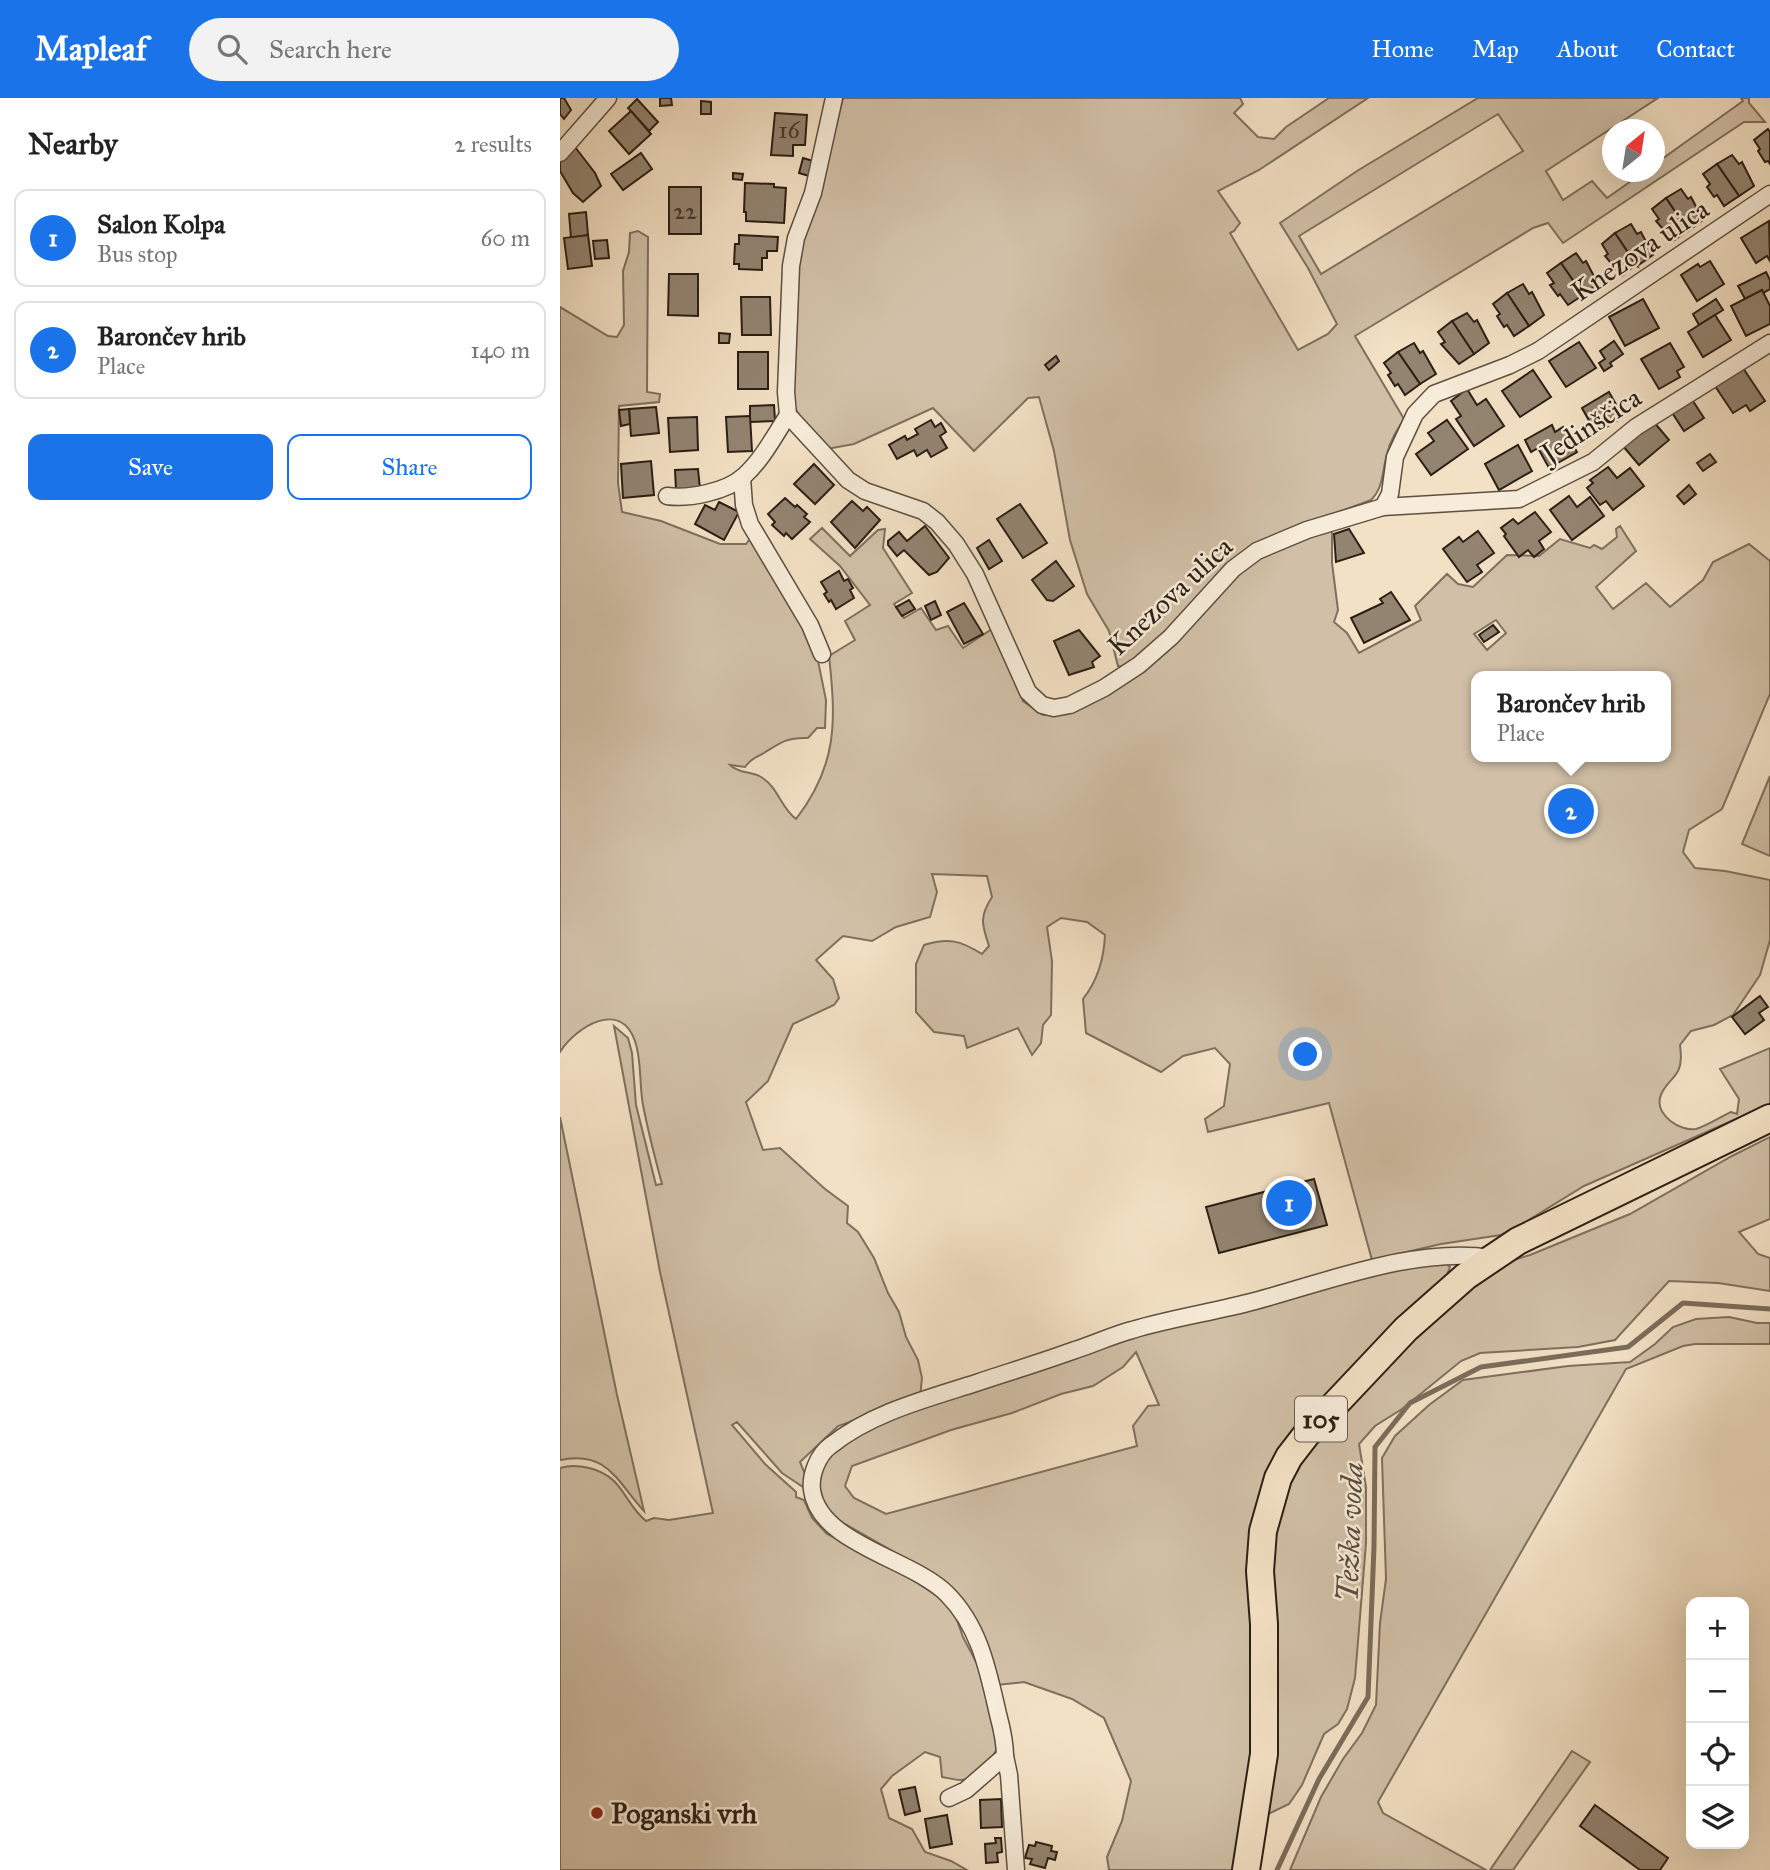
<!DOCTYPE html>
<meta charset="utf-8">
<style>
body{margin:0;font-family:"IM FELL Great Primer",serif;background:#f2f2f2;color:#222}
.controls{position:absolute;right:21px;bottom:21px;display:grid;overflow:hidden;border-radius:14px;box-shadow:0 7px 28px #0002}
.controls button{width:63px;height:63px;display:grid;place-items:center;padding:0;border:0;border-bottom:2px solid #e0e0e0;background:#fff;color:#222;font:35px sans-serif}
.compass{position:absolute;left:1042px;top:21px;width:63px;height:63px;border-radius:50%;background:#fff;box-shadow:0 7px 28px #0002;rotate:30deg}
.you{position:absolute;left:746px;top:957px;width:24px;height:24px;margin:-18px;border:5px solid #fff;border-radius:50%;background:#1a73e8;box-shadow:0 0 0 10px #1a73e833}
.badge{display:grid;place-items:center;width:46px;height:46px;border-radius:50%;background:#1a73e8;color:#fff;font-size:23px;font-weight:700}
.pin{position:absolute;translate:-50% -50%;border:4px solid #fff;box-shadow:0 2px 7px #0006}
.popup{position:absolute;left:911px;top:573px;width:200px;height:91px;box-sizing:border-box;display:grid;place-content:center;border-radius:14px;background:#fff;filter:drop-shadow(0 2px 5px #0005);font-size:23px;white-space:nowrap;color:#767676}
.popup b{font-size:26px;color:#222}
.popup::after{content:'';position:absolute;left:50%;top:100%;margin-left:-14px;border:14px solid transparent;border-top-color:#fff}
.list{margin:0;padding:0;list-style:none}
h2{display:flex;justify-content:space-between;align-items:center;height:91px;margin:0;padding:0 28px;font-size:30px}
h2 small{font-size:23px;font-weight:400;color:#767676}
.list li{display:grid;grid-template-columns:46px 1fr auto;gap:21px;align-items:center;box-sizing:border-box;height:98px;margin:0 14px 14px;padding:0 14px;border:2px solid #e0e0e0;border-radius:14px}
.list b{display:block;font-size:26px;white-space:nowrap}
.list p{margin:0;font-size:23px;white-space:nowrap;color:#767676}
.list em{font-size:23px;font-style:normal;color:#767676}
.actions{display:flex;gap:14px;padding:21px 28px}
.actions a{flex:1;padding:16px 0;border:2px solid #1a73e8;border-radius:14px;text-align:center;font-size:24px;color:#1a73e8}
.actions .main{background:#1a73e8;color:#fff}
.icon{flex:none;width:38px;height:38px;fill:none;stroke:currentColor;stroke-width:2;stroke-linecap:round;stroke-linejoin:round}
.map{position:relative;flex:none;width:1210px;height:1772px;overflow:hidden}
header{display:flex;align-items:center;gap:42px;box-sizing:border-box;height:98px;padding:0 35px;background:#1a73e8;color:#fff}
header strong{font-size:33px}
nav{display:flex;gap:38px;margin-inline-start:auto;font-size:24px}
.search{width:490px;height:63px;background:#f2f2f2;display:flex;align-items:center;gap:18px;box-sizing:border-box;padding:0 24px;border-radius:38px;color:#767676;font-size:26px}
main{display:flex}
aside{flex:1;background:#fff}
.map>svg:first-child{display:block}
.green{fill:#d1c0a7;stroke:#7e705e;stroke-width:2;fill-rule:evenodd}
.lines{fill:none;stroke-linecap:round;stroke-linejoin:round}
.stream{stroke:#7b6c5b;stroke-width:5}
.building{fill:#938471;stroke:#2c1f15;stroke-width:2}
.street-casing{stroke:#5e5041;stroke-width:19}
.primary-casing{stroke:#2c1f15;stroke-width:30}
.street{stroke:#f7ecd9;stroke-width:16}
.primary{stroke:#f3e1c5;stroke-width:26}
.poi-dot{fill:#8f2418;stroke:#f7ecd9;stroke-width:2.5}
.labels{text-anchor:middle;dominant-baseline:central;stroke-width:5;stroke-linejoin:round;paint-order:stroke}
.number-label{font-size:24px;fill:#46382c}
.shield{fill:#f7ecd9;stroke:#695c50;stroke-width:2}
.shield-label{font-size:26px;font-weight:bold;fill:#2c1f15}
.street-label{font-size:28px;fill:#2c1f15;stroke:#f7ecd9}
.poi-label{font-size:28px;font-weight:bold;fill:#2c1f15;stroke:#f7ecd9;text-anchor:start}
.water-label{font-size:30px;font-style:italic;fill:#5a4c3e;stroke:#f7ecd9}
</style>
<header>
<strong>Mapleaf</strong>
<div class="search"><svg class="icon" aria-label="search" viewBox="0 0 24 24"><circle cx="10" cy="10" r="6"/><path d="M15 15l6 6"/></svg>Search here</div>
<nav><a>Home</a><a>Map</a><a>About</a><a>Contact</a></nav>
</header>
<main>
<aside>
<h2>Nearby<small>2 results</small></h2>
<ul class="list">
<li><span class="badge">1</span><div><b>Salon Kolpa</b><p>Bus stop</p></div><em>60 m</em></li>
<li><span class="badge">2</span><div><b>Barončev hrib</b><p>Place</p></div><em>140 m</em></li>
</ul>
<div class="actions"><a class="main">Save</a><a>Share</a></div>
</aside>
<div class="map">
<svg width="1210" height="1772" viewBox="0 0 1210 1772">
<rect width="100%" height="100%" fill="#f3e1c5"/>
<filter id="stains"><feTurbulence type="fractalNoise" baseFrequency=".00286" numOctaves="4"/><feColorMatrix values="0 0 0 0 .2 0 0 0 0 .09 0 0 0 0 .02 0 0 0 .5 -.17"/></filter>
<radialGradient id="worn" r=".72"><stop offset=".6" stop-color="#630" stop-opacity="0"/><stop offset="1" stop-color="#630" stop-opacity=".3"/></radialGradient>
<g class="green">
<path d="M283 0H680L683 6 674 15 698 39 714 41 726 29 769 0H808L699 72 658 93 680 125 674 133 670 135 738 252 768 236 777 226 748 170 720 125 797 73 918 0H1098L986 73 1003 102 1032 83 1047 100 1084 74H1094L1095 66 1183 3 1181 0H1189V5L1205 24H1184L1003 145 988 125 973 130 795 238 844 321C837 332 830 343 827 356 822 373 824 389 811 402L731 432 564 569 558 568 549 533 527 496 510 442 494 353 479 299 468 300 414 353 373 310 294 346 267 351 247 332 233 306 239 156 258 98ZM938 16 963 53 761 176 739 138Z"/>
<path d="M78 133 88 139 87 294 100 296 99 304 59 308 58 385 62 414 101 423 160 446H186L190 441 256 553 266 602 265 630H257L248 640C227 639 220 645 204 655 195 660 191 661 185 669L170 667C179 676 191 673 201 679 218 689 221 710 236 721 278 667 276 622 269 558L295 542 285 523 310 507 280 468 250 441 262 430 290 458 318 432 325 431 323 450 352 495 334 506 344 520 361 510 376 532 388 528 403 550 432 531 454 575 463 603 483 617 518 610 676 474 711 454 772 428V465L778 512 774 524 787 535 799 555 861 522 855 508 887 476 898 486 913 489 947 457 979 458 1000 441 1030 450 1034 447 1042 451 1057 439 1056 431 1060 428 1076 453 1036 489 1053 511 1086 485 1110 509 1143 482 1153 464 1189 446 1210 463V596L1162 711 1129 732 1123 754 1135 770 1165 773 1210 782V842L1200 877 1173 917 1154 927 1131 933 1120 947C1121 956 1122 965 1118 973 1112 984 1103 987 1100 1000 1096 1017 1120 1034 1136 1031 1147 1028 1160 1019 1171 1014L1177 1016 1179 1001 1160 971 1210 950V1006L1024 1088 959 1128 941 1137 881 1146 812 1162 769 1005 648 1034 645 1021 664 1008 670 966 655 950 623 958 601 974 526 935 523 901C538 882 544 861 545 837L527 824 501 820 487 829 492 863 491 917 483 927 481 945 472 957 458 930 407 950 404 938 374 934 356 914V866L364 847C389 839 401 843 422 856L429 848C422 827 419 819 432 799L427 778 372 776 377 794 370 819 336 829 312 843 283 838 256 862 273 881 279 900 274 907 233 926 208 983 186 1004 203 1052 220 1050 265 1091 288 1108 287 1125 298 1134 314 1160 328 1195 339 1214 346 1239 358 1262 362 1280 360 1299 278 1328 240 1364 245 1376 246 1391 222 1375 177 1324 172 1327 205 1366 236 1394V1399L244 1402 252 1420 267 1436 335 1470 380 1500 393 1511 403 1539 424 1579 439 1647C433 1660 417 1682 401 1682 395 1682 388 1680 382 1679L380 1659 365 1654 332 1678 321 1691 329 1720 352 1731 365 1754 391 1763 407 1772H0V1370C17 1365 40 1370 54 1383 66 1395 71 1411 86 1423L94 1420 109 1422 153 1415 100 1174 54 928 68 940 72 955 76 1007 96 1087 102 1086C95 1060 88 1033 83 1007 79 986 82 963 75 943 60 901 16 929 0 954V209L48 238 57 239 64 227 63 173 69 154 70 135ZM936 522 946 535 927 552 914 536ZM916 578H1106V659H916Z"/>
<polygon points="1210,678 1210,758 1182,746"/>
<path d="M0 1019 57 1297 84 1413C57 1384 48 1352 0 1362Z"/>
<polygon points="1210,1039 1210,1121 1179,1134 1198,1156 1210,1160 1210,1193 1158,1185 1109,1183 1055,1242 1018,1249 920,1255 901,1263 842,1311 815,1328 799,1346 806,1389 806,1445 795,1580 787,1611 778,1626 764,1636 742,1687 729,1706 708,1716 714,1630 710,1475 716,1417 743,1355 812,1279 930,1169 970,1157 1070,1116 1172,1058"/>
<path d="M871 1164H884L890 1169 887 1177 804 1258 729 1340 693 1554 692 1654 673 1772H549L547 1759 562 1723 571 1683 544 1620 512 1601 464 1584 437 1587 412 1515 401 1499 371 1475 278 1422 265 1408 257 1393 262 1366 273 1354 323 1321 546 1249 569 1238 795 1180ZM576 1254 599 1307 588 1308 573 1328 577 1348 326 1416 294 1400 285 1388 292 1368 391 1332 452 1315 501 1296 533 1288 563 1269Z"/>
<polygon points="1169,1219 1197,1225 1210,1225 1210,1246 1135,1246 1123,1248 1066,1271 818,1704 823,1715 926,1772 730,1772 761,1699 783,1661 802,1635 816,1607 820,1525 826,1481 822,1360 835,1338 869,1307 903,1282 1008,1268 1070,1264 1095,1246 1113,1229 1136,1221"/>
<polygon points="1012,1653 1030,1664 953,1772 930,1772"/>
</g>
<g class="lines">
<polyline class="stream" points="717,1772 759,1681 808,1599 814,1449 815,1349 850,1305 921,1269 1068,1249 1123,1205 1210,1211"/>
</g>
<g class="building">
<polygon points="0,0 4,0 11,12 4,21 0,16"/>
<polygon points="100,0 111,0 112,7 100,8"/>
<polygon points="77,1 98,24 89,33 68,10"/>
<polygon points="141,3 151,4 151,16 141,16"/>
<polygon points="71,13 91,36 69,56 49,33"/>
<polygon points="215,15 247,17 245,47 233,47 233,58 211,57"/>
<polygon points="1208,31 1210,34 1210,66 1208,63 1205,64 1198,53 1200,51 1194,42"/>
<polygon points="15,49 35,75 41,88 23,104 13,95 0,73 0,61"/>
<polygon points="81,55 92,71 63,92 51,76"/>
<polygon points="1172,57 1179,66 1182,64 1194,88 1179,98 1157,66"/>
<polygon points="243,60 253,63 249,78 239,75"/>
<polygon points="1157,66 1179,98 1164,108 1157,97 1154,99 1147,89 1150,86 1143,76"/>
<polygon points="173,75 183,76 182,82 173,81"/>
<polygon points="185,85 214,86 214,89 226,90 224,125 186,123 186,114 184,114"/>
<rect x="109" y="89" width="32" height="47"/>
<polygon points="1121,91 1128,101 1131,99 1143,122 1128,133 1106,100"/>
<polygon points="1106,100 1128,133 1113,143 1096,123 1099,121 1092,111"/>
<polygon points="26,114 28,137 11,140 9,116"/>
<polygon points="1209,123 1210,163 1207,158 1196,165 1181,140"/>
<polygon points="1071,126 1077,136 1081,134 1093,157 1077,168 1055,135"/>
<polygon points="1055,135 1077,168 1075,167 1062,178 1045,158 1048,156 1042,146"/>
<polygon points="28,137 32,168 8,171 4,140"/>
<polygon points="179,137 218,139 217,153 207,153 207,160 202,160 202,172 179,171 179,166 174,166 175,146 179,146"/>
<polygon points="47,142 49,160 35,161 33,143"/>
<polygon points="1016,155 1023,165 1026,163 1038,186 1023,197 1001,165"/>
<polygon points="1150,163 1164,186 1137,203 1121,177 1138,166 1140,169"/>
<polygon points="1001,165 1023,197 1008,207 1000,196 998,198 990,187 994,185 987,175"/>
<polygon points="1206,174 1210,182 1210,191 1203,195 1202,192 1185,201 1178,188"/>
<polygon points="109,176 138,176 138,218 108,217"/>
<polygon points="963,186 969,196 972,194 984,217 969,228 947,195"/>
<polygon points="1202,192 1210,208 1210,226 1186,238 1171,208"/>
<polygon points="947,195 969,228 954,238 947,227 944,229 937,218 940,216 933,206"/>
<polygon points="181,199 210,199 211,237 182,237"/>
<polygon points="1083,201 1099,230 1065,248 1049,219"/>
<polygon points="1156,201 1163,212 1139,227 1133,216"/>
<polygon points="907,215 914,224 917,222 929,245 914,256 892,223"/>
<polygon points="1155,217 1171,242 1143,259 1128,234"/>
<polygon points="892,223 914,256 899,266 881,246 885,244 878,234"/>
<polygon points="159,235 170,236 169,245 159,245"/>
<polygon points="1054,243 1063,256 1050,265 1052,268 1044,273 1039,265 1045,261 1040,253"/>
<polygon points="1019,244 1036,270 1006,289 989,263"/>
<polygon points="854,245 860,255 863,253 876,276 860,286 838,254"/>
<polygon points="1110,245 1124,269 1117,273 1120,279 1099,291 1081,261"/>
<rect x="178" y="254" width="30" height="37"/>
<polygon points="838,254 860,286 845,297 838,286 835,288 828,277 831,275 824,265"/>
<polygon points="496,258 499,263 489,272 485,267"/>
<polygon points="1181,267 1205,303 1190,313 1186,307 1173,315 1153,285"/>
<polygon points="973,272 991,299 960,319 942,293"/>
<polygon points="907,291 917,307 926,301 944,328 914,348 896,321 901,318 891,303"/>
<polygon points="1049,294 1063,319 1036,335 1022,310"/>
<polygon points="1131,300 1144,320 1124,333 1111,313"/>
<polygon points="214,307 215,323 190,324 190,308"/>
<polygon points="96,309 99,335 71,338 69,311"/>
<polygon points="69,311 70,326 61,328 59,312"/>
<polygon points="190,318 192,353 168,354 166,319"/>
<polygon points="137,319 138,352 110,354 108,320"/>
<polygon points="371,322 375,329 381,325 386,334 380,338 387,350 371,359 367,352 357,358 354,352 337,361 329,347 345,338 347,342 358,336 355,331"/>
<polygon points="887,322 908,351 871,377 856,356 874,343 868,335"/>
<polygon points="1093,323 1109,342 1079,367 1063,348"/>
<polygon points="992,327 995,334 1003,329 1017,354 989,370 978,350 971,354 965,342"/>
<polygon points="958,347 972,373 939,392 925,366"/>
<polygon points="1150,356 1156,364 1143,373 1137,365"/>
<polygon points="91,363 94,397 63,400 61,366"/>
<polygon points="254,366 274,387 255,406 234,386"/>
<polygon points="1048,369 1057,380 1070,370 1084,388 1053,412 1046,403 1040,407 1027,390 1033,385 1030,382"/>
<polygon points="138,371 140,391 116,392 115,372"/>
<polygon points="1129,387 1136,396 1124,406 1117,398"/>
<polygon points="1009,398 1017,409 1030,399 1044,418 1012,442 990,412"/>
<polygon points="225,400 235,409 237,407 247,416 244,419 250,424 232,441 226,435 224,438 212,427 215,424 208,416"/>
<polygon points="292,403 303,413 307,409 320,422 295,450 271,424"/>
<polygon points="159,404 179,414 164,442 135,426 145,407 155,412"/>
<polygon points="460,406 487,445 463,460 437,421"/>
<polygon points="975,414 991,434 979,443 984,451 974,459 968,452 959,459 944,438 946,436 941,430 953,421 958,426"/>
<polygon points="365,428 389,460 377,474 369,477 344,452 337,458 328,447 328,443 339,434 347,443"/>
<polygon points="789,431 804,455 776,464 774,436"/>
<polygon points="918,433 934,455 917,467 922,474 907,484 883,451 899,439 903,444"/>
<polygon points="429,442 442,463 429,471 417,450"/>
<polygon points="496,463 514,488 493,503 487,502 472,482"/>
<polygon points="279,473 284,483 288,481 293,490 290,492 294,500 276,511 271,502 269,504 264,496 267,494 261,484"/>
<polygon points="831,494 850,522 804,545 791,520 823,505 820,501"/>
<polygon points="349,502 355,511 342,518 336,509"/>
<polygon points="375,503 381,517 371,522 365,508"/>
<polygon points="404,505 423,536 404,546 387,514"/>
<polygon points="933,527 939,534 924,544 919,537"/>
<polygon points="519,532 540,558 532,564 534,569 509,577 494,543"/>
<polygon points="1200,898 1208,909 1199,915 1204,922 1185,936 1172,919"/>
<polygon points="754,1081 767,1127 659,1155 646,1109"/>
<polygon points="355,1689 360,1713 345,1717 339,1692"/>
<polygon points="441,1701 442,1729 421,1730 420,1702"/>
<polygon points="1035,1707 1108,1760 1100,1772 1080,1772 1020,1728"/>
<polygon points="387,1717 392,1746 370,1750 365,1721"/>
<polygon points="435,1740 441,1740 442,1754 437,1755 438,1764 426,1765 425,1746 436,1745"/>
<polygon points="476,1744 492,1748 491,1753 497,1754 495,1762 488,1760 485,1770 470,1766 472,1761 465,1760 469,1747 475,1748"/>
</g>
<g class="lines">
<g class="street-casing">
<g id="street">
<polyline points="274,0 253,95 236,140 231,168 226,294 228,317 288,382 305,393 363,413 377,424 396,446 415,476 468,594 482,607 494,610 510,607 544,590 579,567 611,539 673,471 697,453 747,432 823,409 959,401 1033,364 1076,329 1210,245"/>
<polyline points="0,55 48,0"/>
<polyline points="182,380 184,407 190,426 250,527 262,556"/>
<path d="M107 398C129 401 166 394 184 378 202 362 215 337 228 317"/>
<polyline points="823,409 830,396 835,359 855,316 874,296 950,267 978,253 1210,96"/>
<polyline points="445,1658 449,1677 456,1772"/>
<path d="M389 1700 406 1692 445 1658C445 1643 442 1631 438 1616 428 1573 420 1529 387 1496 353 1461 259 1446 252 1392 250 1377 258 1357 270 1348 311 1315 366 1301 416 1285 449 1274 482 1264 515 1252 534 1246 553 1237 572 1232 612 1220 654 1214 695 1203 766 1184 858 1148 931 1160"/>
</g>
</g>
<g class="primary-casing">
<polyline id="primary" points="686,1772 704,1656 704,1526 700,1473 703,1433 718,1380 729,1359 746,1337 846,1231 906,1178 958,1143 1210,1020"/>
</g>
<use href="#street" class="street"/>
<use href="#primary" class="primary"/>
</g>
<circle class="poi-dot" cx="37" cy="1715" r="7"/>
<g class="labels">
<g class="number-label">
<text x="229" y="32">16</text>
<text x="125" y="113">22</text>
</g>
<rect class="shield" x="735" y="1298.5" width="52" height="45" rx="5"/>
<g class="shield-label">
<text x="761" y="1321">105</text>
</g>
<g class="street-label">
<text transform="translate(1080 152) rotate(-34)">Knezova ulica</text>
<text transform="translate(1031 327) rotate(-33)">Jedinščica</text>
<text transform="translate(610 498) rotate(-43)">Knezova ulica</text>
</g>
<g class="poi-label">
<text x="51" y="1715">Poganski vrh</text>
</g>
<g class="water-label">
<text transform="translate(790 1434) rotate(-88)">Težka voda</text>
</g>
</g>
<rect width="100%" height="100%" filter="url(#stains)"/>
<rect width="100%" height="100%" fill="url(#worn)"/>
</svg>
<div class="controls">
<button>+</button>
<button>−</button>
<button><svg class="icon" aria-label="locate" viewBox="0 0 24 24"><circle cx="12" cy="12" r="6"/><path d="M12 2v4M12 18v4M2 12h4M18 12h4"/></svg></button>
<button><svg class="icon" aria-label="layers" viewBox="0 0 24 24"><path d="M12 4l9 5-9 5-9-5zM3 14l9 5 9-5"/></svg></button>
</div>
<svg class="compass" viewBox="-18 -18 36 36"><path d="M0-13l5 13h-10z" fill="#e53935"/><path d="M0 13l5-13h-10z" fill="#767676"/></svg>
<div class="you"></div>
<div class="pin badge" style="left:729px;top:1105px">1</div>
<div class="pin badge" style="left:1011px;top:713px">2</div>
<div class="popup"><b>Barončev hrib</b>Place</div>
</div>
</main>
